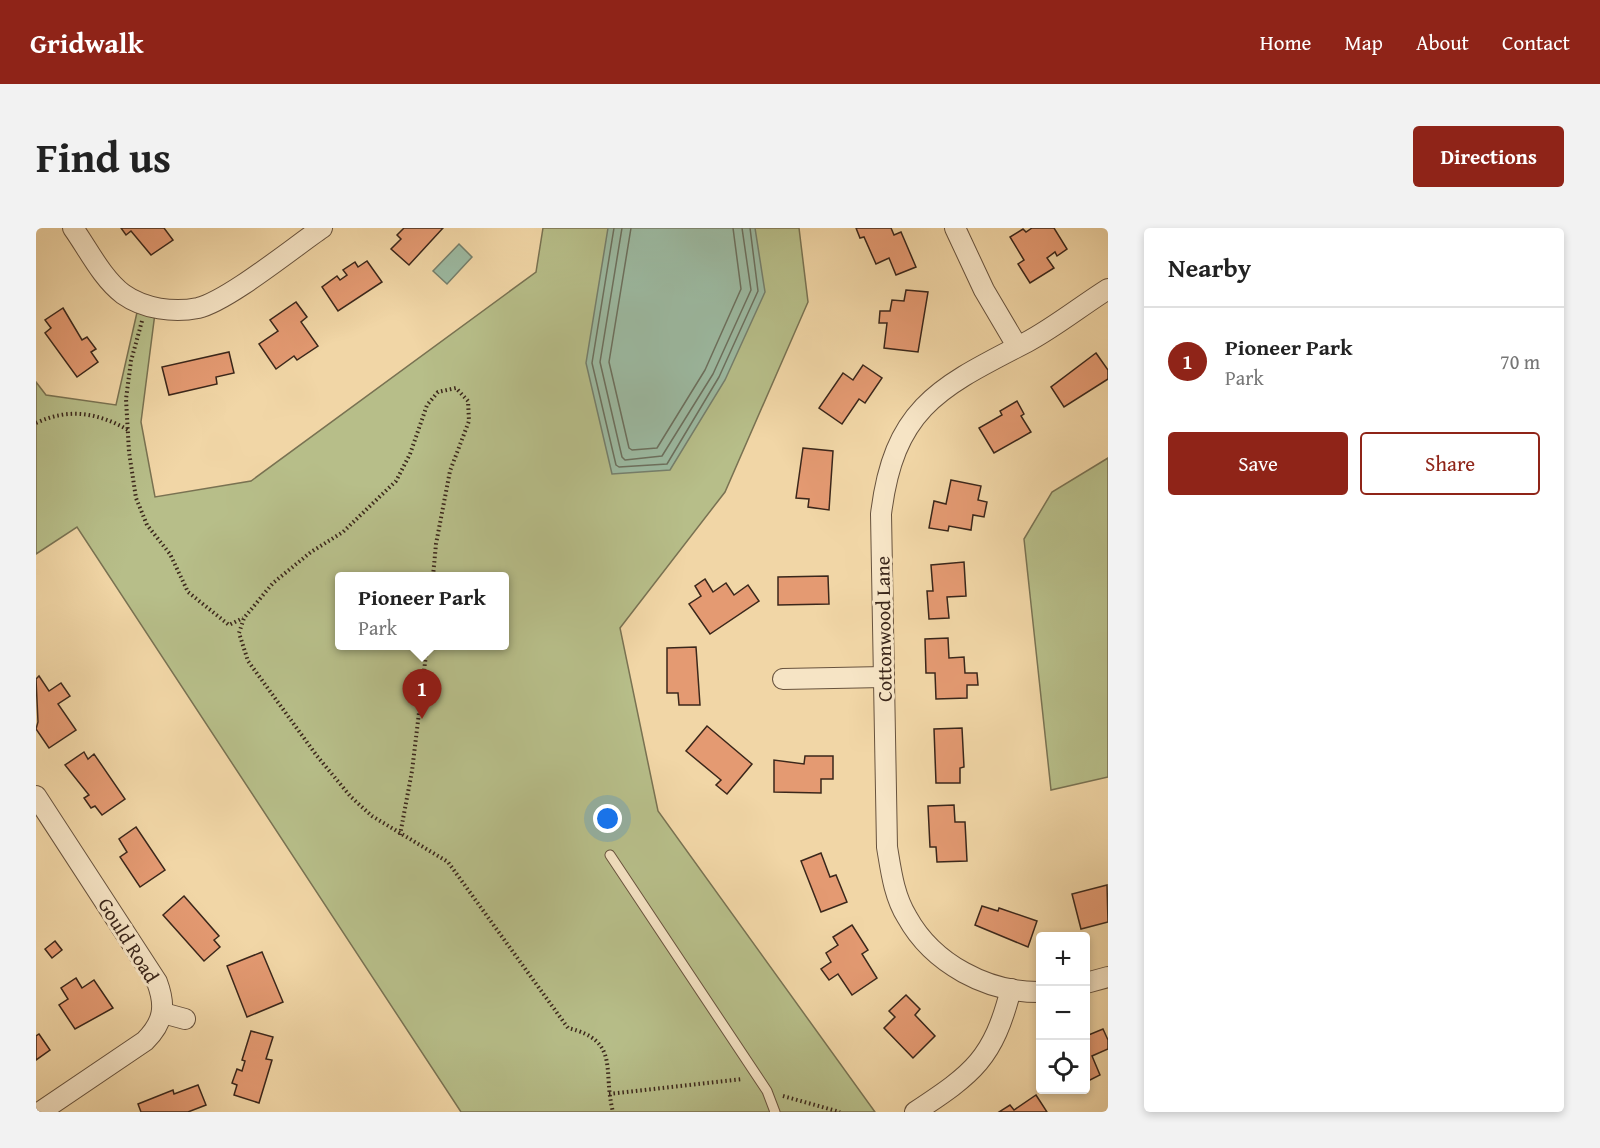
<!DOCTYPE html>
<meta charset="utf-8">
<style>
body{margin:0;font-family:"Gentium Book Plus",serif;background:#f2f2f2;color:#222}
.controls{position:absolute;right:18px;bottom:18px;display:grid;overflow:hidden;border-radius:6px;box-shadow:0 3px 9px #0003}
.controls button{width:54px;height:54px;display:grid;place-items:center;padding:0;border:0;border-bottom:2px solid #e0e0e0;background:#fff;color:#222;font:30px sans-serif}
.you{position:absolute;left:572px;top:591px;width:21px;height:21px;margin:-15px;border:4px solid #fff;border-radius:50%;background:#1a73e8;box-shadow:0 0 0 9px #1a73e833}
.badge{display:grid;place-items:center;width:39px;height:39px;border-radius:50%;background:#8f2418;color:#fff;font-size:20px;font-weight:700}
.pin{position:absolute;translate:-50% -50px;filter:drop-shadow(0 2px 3px #0008)}
.pin::after{content:'';position:absolute;top:32px;width:21px;height:18px;background:inherit;clip-path:polygon(0 0,100% 0,50% 100%)}
.popup{position:absolute;left:299px;top:344px;width:174px;height:78px;box-sizing:border-box;display:grid;place-content:center;border-radius:6px;background:#fff;filter:drop-shadow(0 2px 4px #0005);font-size:20px;white-space:nowrap;color:#767676}
.popup b{font-size:22px;color:#222}
.popup::after{content:'';position:absolute;left:50%;top:100%;margin-left:-12px;border:12px solid transparent;border-top-color:#fff}
.list{margin:0;padding:0;list-style:none}
h2{display:flex;justify-content:space-between;align-items:center;height:78px;margin:0;padding:0 24px;font-size:26px}
h2 small{font-size:20px;font-weight:400;color:#767676}
.list li{display:grid;grid-template-columns:39px 1fr auto;gap:18px;align-items:center;box-sizing:border-box;height:108px;padding:0 24px;border-top:2px solid #e0e0e0}
.list b{display:block;font-size:22px;white-space:nowrap}
.list p{margin:0;font-size:20px;white-space:nowrap;color:#767676}
.list em{font-size:20px;font-style:normal;color:#767676}
.actions{display:flex;gap:12px;padding:18px 24px}
.actions a{flex:1;padding:14px 0;border:2px solid #8f2418;border-radius:6px;text-align:center;font-size:21px;color:#8f2418}
.actions .main{background:#8f2418;color:#fff}
.icon{flex:none;width:33px;height:33px;fill:none;stroke:currentColor;stroke-width:2;stroke-linecap:round;stroke-linejoin:round}
.map{position:relative;flex:none;width:1072px;height:884px;overflow:hidden;border-radius:6px}
header{display:flex;align-items:center;gap:36px;box-sizing:border-box;height:84px;padding:0 30px;background:#8f2418;color:#fff}
header strong{font-size:28px}
nav{display:flex;gap:33px;margin-inline-start:auto;font-size:21px}
.intro{display:flex;align-items:center;justify-content:space-between;box-sizing:border-box;height:144px;padding:0 36px}
h1{margin:0;font-size:42px}
.button{padding:15px 27px;border-radius:6px;background:#8f2418;color:#fff;font-size:21px;font-weight:700}
main{display:flex;gap:36px;padding:0 36px}
aside{flex:1;background:#fff;border-radius:6px;box-shadow:0 3px 9px #0003}
.map>svg:first-child{display:block}
.green{fill:#b7be89;stroke:#797252;stroke-width:1.5;fill-rule:evenodd}
.water{fill:#9cbaa2;stroke:#757f6c;stroke-width:1.5}
.lines{fill:none;stroke-linecap:round;stroke-linejoin:round}
.shore{stroke:#6c705e;stroke-width:1.5}
.building{fill:#e49a72;stroke:#3b271b;stroke-width:1.5}
.service-casing{stroke:#68533e;stroke-width:11}
.minor-casing{stroke:#68533e;stroke-width:22}
.path{stroke:#3b271b;stroke-width:4;stroke-dasharray:1.5 3;stroke-linecap:butt}
.service{stroke:#f6e4c5;stroke-width:9}
.minor{stroke:#f6e4c5;stroke-width:20}
.labels{text-anchor:middle;dominant-baseline:central;stroke-width:6;stroke-linejoin:round;paint-order:stroke}
.street-label{font-size:20px;fill:#3b271b;stroke:#f6e4c5}
</style>
<header>
<strong>Gridwalk</strong>
<nav><a>Home</a><a>Map</a><a>About</a><a>Contact</a></nav>
</header>
<div class="intro"><h1>Find us</h1><a class="button">Directions</a></div>
<main>
<div class="map">
<svg width="1072" height="884" viewBox="0 0 1072 884">
<rect width="100%" height="100%" fill="#f1d6a6"/>
<filter id="stains"><feTurbulence type="fractalNoise" baseFrequency=".00333" numOctaves="4"/><feColorMatrix values="0 0 0 0 .2 0 0 0 0 .09 0 0 0 0 .02 0 0 0 .5 -.17"/></filter>
<radialGradient id="worn" r=".72"><stop offset=".6" stop-color="#630" stop-opacity="0"/><stop offset="1" stop-color="#630" stop-opacity=".3"/></radialGradient>
<g class="green">
<path d="M507 0H763L772 74 689 264 584 400 622 583 839 884H425L41 299 0 326V154L10 167 80 177 102 80 119 85 105 194 119 269 215 253 500 44ZM304 348H468V418H304Z"/>
<polygon points="1072,230 1072,549 1015,562 988,311 1016,264"/>
</g>
<g class="water">
<polygon points="572,0 719,0 729,64 689,152 634,242 576,246 550,135"/>
<polygon points="423,16 436,29 411,56 397,43"/>
</g>
<g class="lines">
<g class="shore">
<polyline points="578,0 556,135 580,237 583,239 631,236 683,149 722,63 714,0"/>
<polyline points="586,0 564,134 586,229 589,232 626,228 677,146 715,62 706,0"/>
<polyline points="595,0 573,134 593,220 596,222 621,220 669,142 705,61 697,0"/>
</g>
</g>
<g class="building">
<polygon points="85,0 128,0 137,12 115,27 95,3 90,7"/>
<polygon points="368,0 407,0 373,37 355,21 365,11 361,7"/>
<polygon points="820,0 855,0 858,7 865,4 880,39 860,47 853,30 840,36 828,9 824,10"/>
<polygon points="996,0 1018,0 1031,21 1021,28 1019,24 1011,30 1018,40 994,55 982,36 988,32 974,9 987,1 990,4"/>
<polygon points="331,33 346,54 302,83 286,59 301,48 304,52 311,47 307,42 319,34 322,39"/>
<polygon points="870,62 892,64 882,124 848,120 851,95 843,95 844,83 854,83 856,72 868,73"/>
<polygon points="260,74 271,89 265,94 282,118 261,132 258,128 240,141 223,116 242,103 234,92"/>
<polygon points="27,80 46,112 51,109 60,121 55,124 62,134 41,149 9,105 15,100 9,92"/>
<polygon points="193,124 198,145 180,149 181,156 133,167 126,139"/>
<polygon points="1060,125 1072,142 1072,151 1028,179 1015,159"/>
<polygon points="827,137 846,150 829,175 823,171 806,196 783,180 807,145 817,152"/>
<polygon points="981,173 988,186 985,188 995,204 958,225 943,200 966,187 964,183"/>
<polygon points="767,220 797,223 793,282 772,279 773,271 760,270"/>
<polygon points="915,252 945,258 942,272 951,274 948,289 937,287 935,302 913,298 912,303 893,300 898,273 910,276"/>
<polygon points="928,334 930,368 911,369 913,390 893,391 891,363 897,363 895,337"/>
<polygon points="792,348 793,376 742,377 742,349"/>
<polygon points="669,351 677,364 690,355 698,367 712,357 723,373 674,406 653,376 665,368 659,358"/>
<polygon points="912,410 913,430 928,429 929,445 941,445 942,457 931,457 931,470 900,471 899,445 890,445 889,411"/>
<polygon points="660,419 664,477 643,477 642,465 631,465 631,420"/>
<polygon points="3,448 13,463 25,455 34,468 22,476 40,502 13,520 0,501 2,494 0,451"/>
<polygon points="671,498 716,536 691,566 680,557 685,552 650,523"/>
<polygon points="926,500 928,539 924,540 924,555 900,555 898,501"/>
<polygon points="48,524 52,531 58,526 89,571 66,587 59,578 55,580 48,570 53,567 29,537"/>
<polygon points="769,528 797,528 797,551 785,551 785,565 738,564 738,532 768,536"/>
<polygon points="918,577 919,594 929,594 931,633 901,634 900,619 894,619 892,578"/>
<polygon points="100,599 129,642 104,659 84,629 91,624 83,611"/>
<polygon points="785,625 794,649 800,647 811,674 785,684 765,633"/>
<polygon points="1071,657 1072,694 1045,701 1036,666"/>
<polygon points="148,668 183,708 178,712 184,719 168,733 127,687"/>
<polygon points="946,678 962,683 963,680 1001,693 992,719 939,697"/>
<polygon points="816,697 832,722 826,726 841,750 816,767 802,746 793,752 785,741 795,734 790,725 802,717 797,709"/>
<polygon points="19,713 26,722 16,730 9,721"/>
<polygon points="226,724 247,774 211,789 191,738"/>
<polygon points="40,750 46,760 58,752 77,780 39,801 23,777 32,771 25,760"/>
<polygon points="870,767 884,781 879,787 899,808 877,830 848,800 859,789 853,783"/>
<polygon points="1067,801 1072,812 1072,821 1056,828 1064,847 1050,854 1050,808"/>
<polygon points="215,803 237,809 230,831 236,832 223,875 198,867 201,857 196,855 201,841 206,843 209,833 206,832"/>
<polygon points="3,806 14,822 0,832 0,808"/>
<polygon points="162,857 170,877 152,884 105,884 102,876 137,862 138,866"/>
<polygon points="1000,867 1011,884 963,884 974,877 978,882"/>
</g>
<g class="lines">
<g class="service-casing">
<polyline id="service" points="574,627 731,863 739,884"/>
</g>
<g class="minor-casing">
<g id="minor">
<path d="M37 0C52 21 66 50 87 66 108 81 138 85 162 80 192 73 258 19 286 0"/>
<polyline points="919,0 948,62 981,118"/>
<polyline points="747,451 848,449"/>
<path d="M0 568 121 754C130 778 128 794 109 813L4 884"/>
<polyline points="1050,755 1072,749"/>
<path d="M1005 764C952 765 897 736 871 689 858 668 855 643 851 619L845 286C858 179 904 159 991 114 1019 99 1045 78 1072 61"/>
<polyline points="127,785 149,791"/>
<path d="M879 884C938 845 957 831 975 761"/>
</g>
</g>
<g class="path">
<polyline points="106,93 95,133 90,171 93,224 100,270 111,297 134,326 152,364 193,397 207,390"/>
<path d="M0 195C32 180 61 184 92 202"/>
<path d="M397 348 400 316 414 243 433 193 432 173 420 160 402 164 391 177 374 226 360 253 307 304 275 324 237 355 208 390 203 405 212 433 281 528 315 569 336 588 412 634 532 800C585 813 566 842 577 884"/>
<polyline points="364,607 376,543 391,418"/>
<polyline points="573,866 707,851"/>
<polyline points="747,868 804,884"/>
</g>
<use href="#service" class="service"/>
<use href="#minor" class="minor"/>
</g>
<g class="labels">
<g class="street-label">
<text transform="translate(847 401) rotate(-91)">Cottonwood Lane</text>
<text transform="translate(93 712) rotate(58)">Gould Road</text>
</g>
</g>
<rect width="100%" height="100%" filter="url(#stains)"/>
<rect width="100%" height="100%" fill="url(#worn)"/>
</svg>
<div class="controls">
<button>+</button>
<button>−</button>
<button><svg class="icon" aria-label="locate" viewBox="0 0 24 24"><circle cx="12" cy="12" r="6"/><path d="M12 2v4M12 18v4M2 12h4M18 12h4"/></svg></button>
</div>
<div class="you"></div>
<div class="pin badge" style="left:386px;top:491px">1</div>
<div class="popup"><b>Pioneer Park</b>Park</div>
</div>
<aside>
<h2>Nearby<small></small></h2>
<ul class="list">
<li><span class="badge">1</span><div><b>Pioneer Park</b><p>Park</p></div><em>70 m</em></li>
</ul>
<div class="actions"><a class="main">Save</a><a>Share</a></div>
</aside>
</main>
